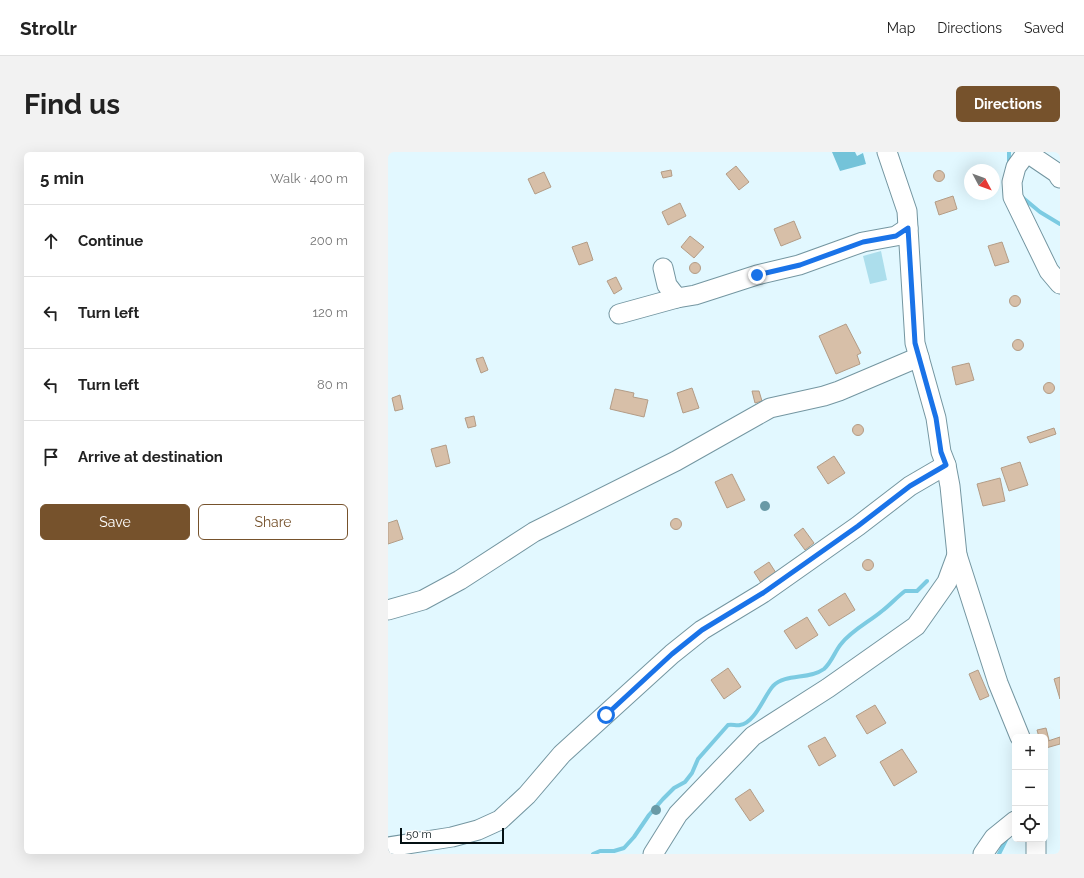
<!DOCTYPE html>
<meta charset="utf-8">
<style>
body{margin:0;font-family:Raleway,sans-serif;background:#f2f2f2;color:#222}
.controls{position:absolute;right:12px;bottom:12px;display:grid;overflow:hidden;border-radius:6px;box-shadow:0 4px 16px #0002}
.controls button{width:36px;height:36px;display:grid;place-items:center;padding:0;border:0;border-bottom:1px solid #e0e0e0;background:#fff;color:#222;font:20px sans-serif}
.compass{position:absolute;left:576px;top:12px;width:36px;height:36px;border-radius:50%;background:#fff;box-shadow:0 4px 16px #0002;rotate:131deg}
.scale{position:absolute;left:12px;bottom:10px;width:104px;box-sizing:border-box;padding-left:4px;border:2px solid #041013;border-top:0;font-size:11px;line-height:14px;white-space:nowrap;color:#041013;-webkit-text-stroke:3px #fff;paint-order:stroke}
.stop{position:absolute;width:12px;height:12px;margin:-9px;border:3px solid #1a73e8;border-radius:50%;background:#fff}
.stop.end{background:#1a73e8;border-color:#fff;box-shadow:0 1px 4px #0008}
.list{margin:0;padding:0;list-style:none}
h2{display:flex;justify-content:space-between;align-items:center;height:52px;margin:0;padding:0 16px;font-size:17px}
h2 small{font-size:13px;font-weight:400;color:#767676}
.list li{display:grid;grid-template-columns:26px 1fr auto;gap:12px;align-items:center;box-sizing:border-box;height:72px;padding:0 16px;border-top:1px solid #e0e0e0}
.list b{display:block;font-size:15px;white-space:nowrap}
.list em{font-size:13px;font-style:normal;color:#767676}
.actions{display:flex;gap:8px;padding:12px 16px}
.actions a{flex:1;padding:9px 0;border:1px solid #76522c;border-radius:6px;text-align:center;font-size:14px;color:#76522c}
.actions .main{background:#76522c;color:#fff}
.icon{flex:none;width:22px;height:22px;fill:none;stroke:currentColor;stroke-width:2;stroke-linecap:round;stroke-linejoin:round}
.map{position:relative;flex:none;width:672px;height:702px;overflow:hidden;border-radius:6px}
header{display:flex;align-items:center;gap:24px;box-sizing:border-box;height:56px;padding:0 20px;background:#fff;border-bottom:1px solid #e0e0e0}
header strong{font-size:19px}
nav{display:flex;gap:22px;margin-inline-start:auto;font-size:14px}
.intro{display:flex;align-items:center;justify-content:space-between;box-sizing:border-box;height:96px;padding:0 24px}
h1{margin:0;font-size:28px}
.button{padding:10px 18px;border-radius:6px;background:#76522c;color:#fff;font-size:14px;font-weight:700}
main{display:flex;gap:24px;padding:0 24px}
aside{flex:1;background:#fff;border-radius:6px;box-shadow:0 4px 16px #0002}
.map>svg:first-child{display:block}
.green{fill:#acdeec}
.forest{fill:#74c3d9}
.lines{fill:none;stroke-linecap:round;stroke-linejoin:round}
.stream{stroke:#7ccbe2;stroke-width:4}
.building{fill:#d7bfa8;stroke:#b39c86}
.minor-casing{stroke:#7496a1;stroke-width:21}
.minor{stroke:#fff;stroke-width:19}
.tree{fill:#699aa6}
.route{stroke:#1a73e8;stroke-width:5}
</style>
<header>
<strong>Strollr</strong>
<nav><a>Map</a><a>Directions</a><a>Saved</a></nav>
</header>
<div class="intro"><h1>Find us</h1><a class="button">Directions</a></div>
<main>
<aside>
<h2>5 min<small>Walk · 400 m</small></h2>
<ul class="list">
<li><svg class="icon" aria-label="ahead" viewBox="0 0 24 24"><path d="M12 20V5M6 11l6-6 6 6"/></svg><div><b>Continue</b></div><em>200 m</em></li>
<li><svg class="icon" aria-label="left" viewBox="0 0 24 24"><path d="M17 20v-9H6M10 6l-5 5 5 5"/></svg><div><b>Turn left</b></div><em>120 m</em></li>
<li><svg class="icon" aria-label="left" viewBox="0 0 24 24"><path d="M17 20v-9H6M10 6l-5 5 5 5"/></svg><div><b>Turn left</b></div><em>80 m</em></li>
<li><svg class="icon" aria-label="arrive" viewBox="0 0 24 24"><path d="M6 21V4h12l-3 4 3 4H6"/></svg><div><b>Arrive at destination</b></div></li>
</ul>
<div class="actions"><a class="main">Save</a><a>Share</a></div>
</aside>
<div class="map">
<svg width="672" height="702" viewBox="0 0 672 702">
<rect width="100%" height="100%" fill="#e2f8ff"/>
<polygon class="green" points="493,99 499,128 482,132 475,104"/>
<polygon class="forest" points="444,0 467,0 469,4 475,1 478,12 452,19"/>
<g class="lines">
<g class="stream">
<polyline points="621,0 621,14"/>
<polyline points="634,45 652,60 672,72"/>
<path d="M205 702 212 699H226L236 696 246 685 261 663 275 647 286 636 297 630 304 621 310 607 340 573C345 572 348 574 352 573 367 571 376 544 385 534 398 521 421 528 436 517 444 510 447 499 453 492 464 478 481 470 494 459 502 453 509 445 517 439H529L539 429"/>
<polyline points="611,702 619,686"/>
</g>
</g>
<g class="building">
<polygon points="348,14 361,30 351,38 338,22"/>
<polygon points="283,18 284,24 275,26 273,20"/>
<circle cx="551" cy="24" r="5.5"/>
<polygon points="156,20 163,35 147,42 140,27"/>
<polygon points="565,44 569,57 551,63 547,50"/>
<polygon points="292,51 298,64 280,73 274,60"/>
<polygon points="406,69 413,86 393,94 386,77"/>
<polygon points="302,84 316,95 306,106 293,95"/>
<polygon points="199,90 205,108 191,113 184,95"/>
<polygon points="614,90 621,110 607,114 600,94"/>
<circle cx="307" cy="116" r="5.5"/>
<polygon points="228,125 234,137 226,142 219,129"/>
<circle cx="627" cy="149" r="5.5"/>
<polygon points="458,172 473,201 469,203 472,212 448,222 431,184"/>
<circle cx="630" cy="193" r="5.5"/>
<polygon points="95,205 100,218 93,221 88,207"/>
<polygon points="581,211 586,228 568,233 564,215"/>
<circle cx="661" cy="236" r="5.5"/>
<polygon points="304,236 311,256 295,261 289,241"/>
<polygon points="227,237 246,241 245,245 260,248 256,265 222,257"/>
<polygon points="364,239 371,239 374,249 367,251"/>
<polygon points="12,243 15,257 7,259 4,246"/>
<polygon points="86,264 88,274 80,276 77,266"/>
<circle cx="470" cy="278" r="5.5"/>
<polygon points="666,276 668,282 642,291 639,285"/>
<polygon points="58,293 62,311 48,315 43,297"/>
<polygon points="446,304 457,321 440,332 429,315"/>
<polygon points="632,310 640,333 621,339 613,316"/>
<polygon points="344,322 357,348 339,356 327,330"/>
<polygon points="612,326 617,349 595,354 589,332"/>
<circle cx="288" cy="372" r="5.5"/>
<polygon points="9,368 15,387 0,392 0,371"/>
<polygon points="415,376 426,391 417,398 406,383"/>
<circle cx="480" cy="413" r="5.5"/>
<polygon points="381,410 390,424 375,434 366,420"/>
<polygon points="457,441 467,458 441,474 430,458"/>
<polygon points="419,465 430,483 408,497 396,479"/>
<polygon points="340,516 353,535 336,547 323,528"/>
<polygon points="590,518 601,544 592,548 581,522"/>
<polygon points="672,525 672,547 666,527"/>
<polygon points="487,553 498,571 479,582 468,564"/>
<polygon points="658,576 661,588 657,589 657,585 651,585 649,578"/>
<polygon points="437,585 448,604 431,614 420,594"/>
<polygon points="672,585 672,592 658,596 657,590"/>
<polygon points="514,597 529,620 506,634 492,610"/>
<polygon points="362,637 376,659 362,669 347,647"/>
</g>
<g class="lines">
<g class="minor-casing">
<g id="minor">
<polyline points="499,0 519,59 527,191 548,266 553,300 558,313 562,334 569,403 610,531 632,585"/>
<polyline points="638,0 669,21 672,26"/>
<polyline points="639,0 628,15 624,30 625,45 661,119 672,132"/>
<polyline points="275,116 279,133 289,146 307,143 369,123 411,113 475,90 508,84 520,76"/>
<polyline points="231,162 289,146"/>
<polyline points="0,458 35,448 72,428 146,380 288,309 382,256 436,244 451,239 531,205"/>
<polyline points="648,687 648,702"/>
<polyline points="0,695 64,685 90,678 112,668 139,643 174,602 284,502 314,478 375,441 470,374 522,334 558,313"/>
<polyline points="265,702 290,662 365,584 440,536 528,474 559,430 569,403"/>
<polyline points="595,702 606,686 627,669"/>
</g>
</g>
<use href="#minor" class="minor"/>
</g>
<g class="tree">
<circle cx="377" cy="354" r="5"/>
<circle cx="268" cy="658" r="5"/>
</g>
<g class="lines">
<polyline class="route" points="218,563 284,502 314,478 375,441 470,374 522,334 558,313 553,300 548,266 527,191 520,76 508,84 475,90 412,113 369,123"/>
</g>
</svg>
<div class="controls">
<button>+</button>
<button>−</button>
<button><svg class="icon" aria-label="locate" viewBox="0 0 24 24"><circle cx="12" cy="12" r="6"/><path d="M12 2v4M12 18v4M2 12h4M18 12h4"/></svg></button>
</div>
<svg class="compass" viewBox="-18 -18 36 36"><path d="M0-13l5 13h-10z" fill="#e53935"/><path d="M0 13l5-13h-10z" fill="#767676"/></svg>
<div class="scale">50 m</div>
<div class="stop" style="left:218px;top:563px"></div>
<div class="stop end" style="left:369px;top:123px"></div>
</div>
</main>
